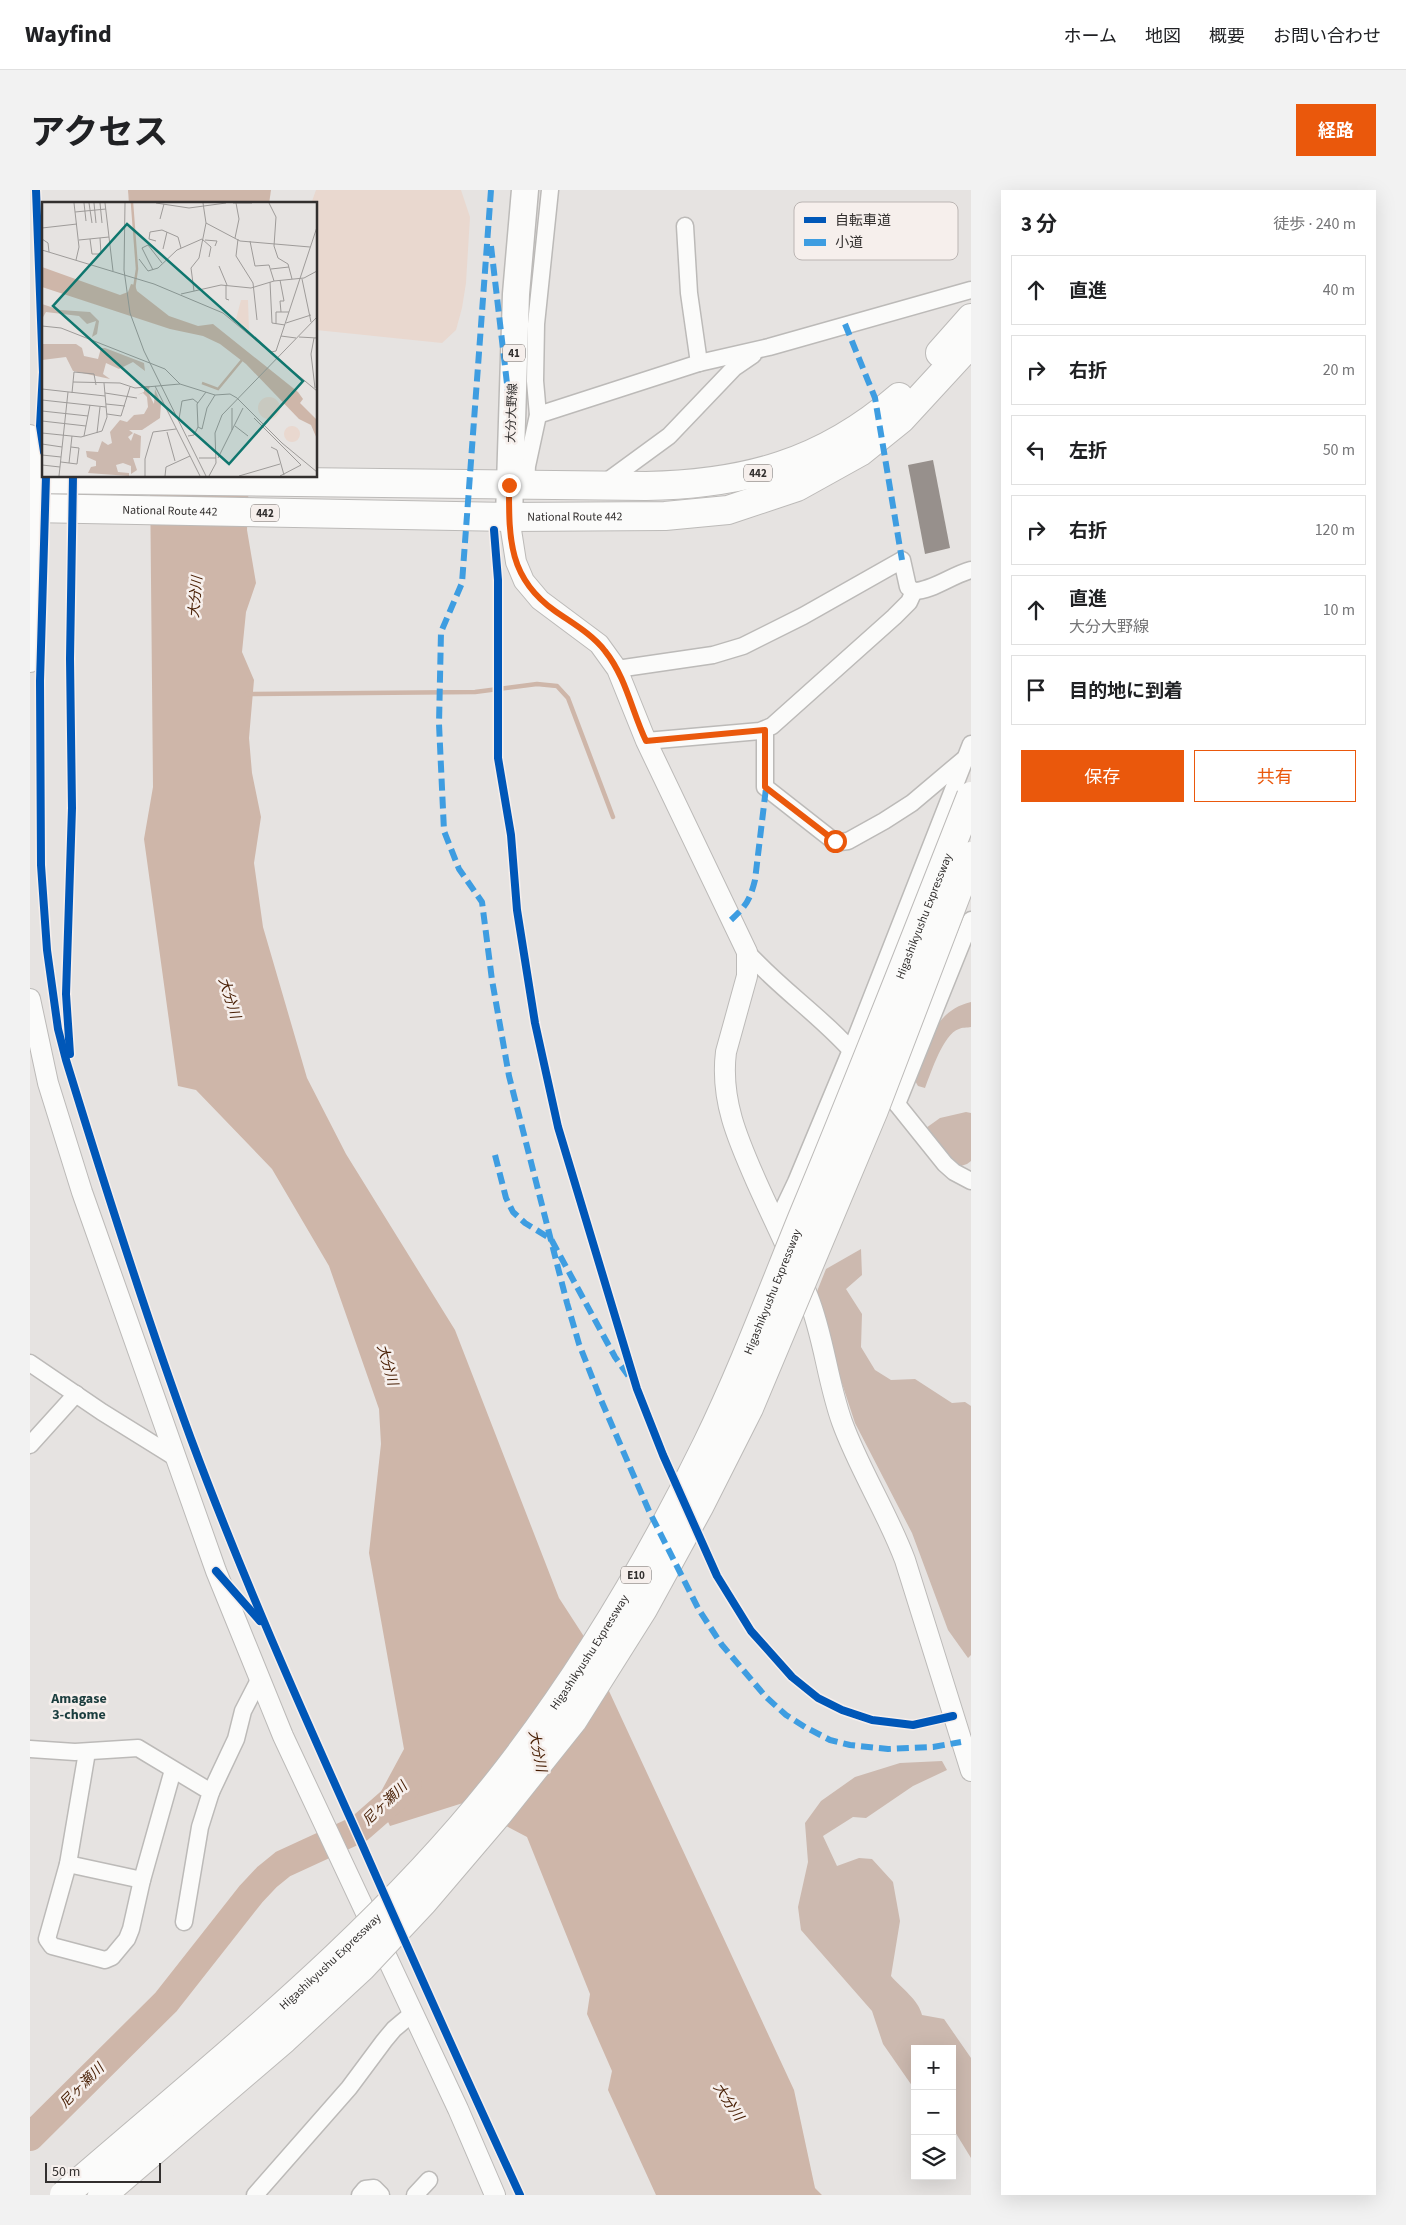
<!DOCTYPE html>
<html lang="ja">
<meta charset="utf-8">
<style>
body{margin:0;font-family:"Source Sans 3","Noto Sans JP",sans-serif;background:#f2f2f2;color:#202124}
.controls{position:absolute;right:15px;bottom:15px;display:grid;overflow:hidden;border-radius:0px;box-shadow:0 5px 20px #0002}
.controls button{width:45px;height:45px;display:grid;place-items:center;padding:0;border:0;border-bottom:1px solid #e0e0e0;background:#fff;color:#202124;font:25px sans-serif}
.scale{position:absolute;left:15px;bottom:12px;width:116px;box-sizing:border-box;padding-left:5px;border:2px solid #322f2e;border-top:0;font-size:14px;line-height:18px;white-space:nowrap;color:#322f2e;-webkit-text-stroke:4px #f6efec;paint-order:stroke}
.stop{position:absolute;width:15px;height:15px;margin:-11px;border:4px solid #ea580c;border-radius:50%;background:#fff}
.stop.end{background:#ea580c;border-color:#fff;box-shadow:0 1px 5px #0008}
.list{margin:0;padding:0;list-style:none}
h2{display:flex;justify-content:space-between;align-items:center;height:65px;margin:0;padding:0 20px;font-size:21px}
h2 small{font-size:16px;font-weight:400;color:#757577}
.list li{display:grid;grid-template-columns:32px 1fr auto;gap:15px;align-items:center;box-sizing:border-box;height:70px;margin:0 10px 10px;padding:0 10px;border:1px solid #e0e0e0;border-radius:0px}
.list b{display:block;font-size:19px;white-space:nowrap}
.list p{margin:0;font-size:16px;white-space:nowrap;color:#757577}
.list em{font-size:16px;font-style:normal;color:#757577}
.actions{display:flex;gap:10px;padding:15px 20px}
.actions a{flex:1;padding:11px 0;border:1px solid #ea580c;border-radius:0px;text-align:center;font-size:18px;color:#ea580c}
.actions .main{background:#ea580c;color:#fff}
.icon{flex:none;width:28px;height:28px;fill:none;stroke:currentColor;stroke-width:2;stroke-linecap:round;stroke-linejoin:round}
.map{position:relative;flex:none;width:941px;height:2005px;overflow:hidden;border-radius:0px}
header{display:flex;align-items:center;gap:30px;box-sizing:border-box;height:70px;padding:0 25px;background:#fff;border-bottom:1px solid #e0e0e0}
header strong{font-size:24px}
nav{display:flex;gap:28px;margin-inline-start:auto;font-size:18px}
.intro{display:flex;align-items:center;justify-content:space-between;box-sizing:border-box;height:120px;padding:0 30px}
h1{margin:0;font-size:35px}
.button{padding:12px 22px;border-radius:0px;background:#ea580c;color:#fff;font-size:18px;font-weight:700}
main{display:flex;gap:30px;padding:0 30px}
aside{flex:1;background:#fff;border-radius:0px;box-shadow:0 5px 20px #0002}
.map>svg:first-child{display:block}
.green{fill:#e9d8cf}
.forest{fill:#ccb9af}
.water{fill:#ceb6a9}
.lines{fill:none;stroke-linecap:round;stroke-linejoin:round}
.stream{stroke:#ceb6a9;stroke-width:4.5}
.river{stroke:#ceb6a9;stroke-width:28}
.building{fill:#97908c}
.minor-casing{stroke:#bcbab8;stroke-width:19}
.tertiary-casing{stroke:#bcbab8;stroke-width:22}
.primary-casing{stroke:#bcbab8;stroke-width:29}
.trunk-casing{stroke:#bcbab8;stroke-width:30}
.minor{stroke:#fbfbfa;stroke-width:16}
.tertiary{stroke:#fbfbfa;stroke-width:20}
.primary{stroke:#fbfbfa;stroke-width:26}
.trunk{stroke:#fbfbfa;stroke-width:28}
.motorway-bridge-casing{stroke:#bcbab8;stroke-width:30;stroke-linecap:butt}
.motorway-bridge{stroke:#fbfbfa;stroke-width:28}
.quiet{stroke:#3e9de1;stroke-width:6;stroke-dasharray:12 6;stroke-linecap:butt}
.cycleway-casing{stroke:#f6efec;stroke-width:11}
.cycleway{stroke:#0057b8;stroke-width:8}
.route{stroke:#ea580c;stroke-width:6}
.labels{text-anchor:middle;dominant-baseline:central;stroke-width:5;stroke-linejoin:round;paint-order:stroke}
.shield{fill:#f6efec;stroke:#6d6967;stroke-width:1}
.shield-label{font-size:11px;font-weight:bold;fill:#322f2e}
.street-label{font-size:12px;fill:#322f2e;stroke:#f6efec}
.water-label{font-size:14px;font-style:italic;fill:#461c01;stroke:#f6efec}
.neighbourhood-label{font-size:14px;font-weight:bold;fill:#1b3d3e;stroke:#f6efec}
.inset-river{fill:none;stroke:#ceb6a9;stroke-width:2.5}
.inset-road{fill:none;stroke:#9e9b99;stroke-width:1}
.view{fill:#0f766e;fill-opacity:0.15;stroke:#0f766e;stroke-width:2.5}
.inset-edge{fill:none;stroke:#322f2e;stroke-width:2.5}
.key{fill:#f6efec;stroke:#bbb5b3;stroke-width:1}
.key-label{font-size:14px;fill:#322f2e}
</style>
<header>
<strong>Wayfind</strong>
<nav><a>ホーム</a><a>地図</a><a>概要</a><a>お問い合わせ</a></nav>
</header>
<div class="intro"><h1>アクセス</h1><a class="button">経路</a></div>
<main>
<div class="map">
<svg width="941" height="2005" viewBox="0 0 941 2005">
<rect width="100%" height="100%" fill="#e6e3e1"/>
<polygon class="green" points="286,0 431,0 440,27 436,93 432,118 426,140 412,153 286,140 286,14 281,14"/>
<g class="forest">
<path d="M941 812V837C937 838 932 837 929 839 913 844 901 883 895 898L888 896 884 889C897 857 903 821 941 812Z"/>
<polygon points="936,922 941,923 941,971 937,974 928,977 896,938 910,928"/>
<polygon points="831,1059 832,1085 816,1099 832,1124 831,1157 845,1180 861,1190 885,1189 922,1213 935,1212 941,1216 941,1465 938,1468 918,1440 882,1343 825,1233 802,1163 786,1104 796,1079"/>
<path d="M912 1571 917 1580 883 1596 836 1628 823 1627 793 1646 807 1676 829 1668 842 1669 863 1692 870 1731 861 1786C872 1799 888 1809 892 1825L914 1829 941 1868V1968L922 1937V1859H885V1900L853 1854 842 1821 771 1740 768 1717 778 1672 775 1633 791 1611 825 1587 870 1573Z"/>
</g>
<g class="water">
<polygon points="98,0 241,0 239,14 99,14"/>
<polygon points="120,286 219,286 217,340 226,393 216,422 212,462 224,490 219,548 222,583 231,627 224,673 233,737 277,888 316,964 425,1140 529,1408 553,1445 764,1900 785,1998 792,2005 626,2005 578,1900 582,1881 557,1824 560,1804 497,1647 433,1613 360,1636 347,1609 374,1559 339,1363 351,1254 349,1219 299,1076 242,979 166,900 148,896 114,649 123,597"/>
</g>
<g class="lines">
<polyline class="stream" points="217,504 445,502 507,494 527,496 538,508 583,627"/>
<polyline class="river" points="0,1947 136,1812 221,1704 237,1687 253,1674 329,1639 368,1605 378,1594"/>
</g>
<polygon class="building" points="903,270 920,358 895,364 878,275"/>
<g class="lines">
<g class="minor-casing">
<g id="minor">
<polyline points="655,36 659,103 669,173"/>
<polyline points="508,225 669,173 739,157 941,100"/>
<polyline points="496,295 497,276 508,225 505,191 506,134 520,0"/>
<polyline points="572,295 639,246 704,178 723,165"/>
<path d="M587 479 683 465 713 456 773 426 872 370 878 397 884 401C902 401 922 385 941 380"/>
<polyline points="735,540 735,597 800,648 810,652 818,651 854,631 882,613 933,570"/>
<polyline points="616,551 730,541 742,536 864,427 879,412 884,401"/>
<path d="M717 762C751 800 794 828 827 867"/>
<polyline points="850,893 915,974 924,982 941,991"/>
<polyline points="867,914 941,730"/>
<polyline points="746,1034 766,992 821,860 941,554"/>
<polyline points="0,1173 72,1222 146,1268"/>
<polyline points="0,1255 46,1204"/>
<polyline points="0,1559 45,1562 108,1558 181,1602 170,1637 154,1732"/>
<polyline points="57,1562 38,1674 17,1749 22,1756 75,1770 82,1767 97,1749 101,1739 112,1690 143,1580"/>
<polyline points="181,1602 206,1549 213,1521 229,1490"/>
<polyline points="38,1674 112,1690"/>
<polyline points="225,2005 319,1898 354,1851 364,1839 383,1823"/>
<polyline points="330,2005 335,1999 344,1998 351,2005"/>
<polyline points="385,2005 399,1990"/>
</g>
</g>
<g class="tertiary-casing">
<g id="tertiary">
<path d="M0 245C15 313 6 402 0 472"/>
<path d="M479 327 486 372 494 391 510 410 569 454 587 479 616 551 717 762V786L696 862C690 910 708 950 727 993 744 1031 763 1068 778 1107 794 1147 797 1190 812 1232 829 1279 857 1322 875 1370L941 1581"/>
<polyline points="0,809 18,893 52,1002 186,1381 253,1546 428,1919 465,2005"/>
</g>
</g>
<g class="primary-casing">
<polyline id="primary" points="479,327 486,104 495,0"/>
</g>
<g class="trunk-casing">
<g id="trunk">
<polyline points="910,163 941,128"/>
<path d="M0 289 616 296C715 294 793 273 869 207"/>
<path id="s1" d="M0 318 479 327 635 326 698 320 767 297 830 262 871 229 941 153"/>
</g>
</g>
<use href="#minor" class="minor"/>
<use href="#tertiary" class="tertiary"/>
<use href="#primary" class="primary"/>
<use href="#trunk" class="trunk"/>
<g class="motorway-bridge-casing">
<g id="motorway-bridge">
<path id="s2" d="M34 2005C188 1871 351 1744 477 1581 554 1481 622 1367 677 1254 713 1180 742 1102 773 1026 831 887 886 746 941 606"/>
<polyline points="72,2005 254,1849 332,1777 393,1712 468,1624 543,1530 613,1419 670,1315 719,1218 844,920 941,666"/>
</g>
</g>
<use href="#motorway-bridge" class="motorway-bridge"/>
<g class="quiet">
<polyline points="461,0 432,393 411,442 409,534 414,641 429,679 452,712 462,790 479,886 537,1113 549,1154 571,1210 619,1321 669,1420 692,1455 736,1507 756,1525 775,1537 800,1550 820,1555 858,1559 903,1557 931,1552"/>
<polyline points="461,56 481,228"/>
<polyline points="815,134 845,208 872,370"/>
<path d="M701 730C716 716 720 710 725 690L736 598"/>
<polyline points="465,965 476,1008 483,1022 495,1033 521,1049 585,1167 600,1188"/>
</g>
<g class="cycleway-casing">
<g id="cycleway">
<polyline points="6,0 13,182 10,236 14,262"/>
<path d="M16 286 10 491 11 675 17 760 28 839 36 870C75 997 115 1124 161 1249 212 1386 271 1519 331 1652 383 1770 436 1888 490 2005"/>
<polyline points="464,340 468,390 468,568 481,645 487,720 505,833 528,937 607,1199 633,1265 687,1386 721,1441 762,1487 788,1508 812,1520 842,1530 883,1535 923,1526"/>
<polyline points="40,864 36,804 42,618 40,469 43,286"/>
<polyline points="186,1381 230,1431"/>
</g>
</g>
<use href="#cycleway" class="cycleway"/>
</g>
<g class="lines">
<path class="route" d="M479 295C479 348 478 388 525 421 542 433 562 444 575 461 596 487 602 522 616 551L735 540V597L805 651"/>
</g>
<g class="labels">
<g class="shield">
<rect x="473" y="154.5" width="22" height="17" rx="4"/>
<rect x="714" y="274.5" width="28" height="17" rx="4"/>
<rect x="221" y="314.5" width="28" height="17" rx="4"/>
<rect x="591" y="1376.5" width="30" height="17" rx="4"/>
</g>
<g class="shield-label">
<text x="484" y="163">41</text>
<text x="728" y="283">442</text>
<text x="235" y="323">442</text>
<text x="606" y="1385">E10</text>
</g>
<g class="street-label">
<text transform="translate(482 223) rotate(-88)">大分大野線</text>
<text stroke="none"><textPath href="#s1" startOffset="140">National Route 442</textPath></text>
<text stroke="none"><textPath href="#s1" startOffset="545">National Route 442</textPath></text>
<text stroke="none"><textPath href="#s2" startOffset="1569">Higashikyushu Expressway</textPath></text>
<text stroke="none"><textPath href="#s2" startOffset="1164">Higashikyushu Expressway</textPath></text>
<text stroke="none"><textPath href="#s2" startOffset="759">Higashikyushu Expressway</textPath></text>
<text stroke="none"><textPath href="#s2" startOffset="354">Higashikyushu Expressway</textPath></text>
</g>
<g class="water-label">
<text transform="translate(166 407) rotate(-85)">大分川</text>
<text transform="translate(199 808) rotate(72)">大分川</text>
<text transform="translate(357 1175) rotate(74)">大分川</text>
<text transform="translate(507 1561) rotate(79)">大分川</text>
<text transform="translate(355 1614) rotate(-44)">尼ヶ瀬川</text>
<text transform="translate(52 1896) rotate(-45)">尼ヶ瀬川</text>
<text transform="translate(698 1912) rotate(56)">大分川</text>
</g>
<g class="neighbourhood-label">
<text x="49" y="1509">Amagase<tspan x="49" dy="16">3-chome</tspan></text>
</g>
</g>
<g transform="translate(12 12)">
<rect width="275" height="275" fill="#e6e3e1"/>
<path d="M199 98H206L207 129 194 117ZM216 206a11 11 0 1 1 22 0a11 11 0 1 1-22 0ZM242 232a8 8 0 1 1 16 0a8 8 0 1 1-16 0Z" fill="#e9d8cf"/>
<path d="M0 102 18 108 48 110 57 119 55 132 50 135 54 119 45 122 37 114 4 110 0 117ZM0 142H34L40 146 42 154 56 157 59 146H63L102 161 103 169 91 160 77 167 64 161 61 172 68 177 31 169 24 155 0 158ZM102 184H108L106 190 112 202 113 187 119 202 118 216 100 228H87L91 231 86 235 89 239 92 231 99 234 98 256H91L95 268 89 272V264L81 261 74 263 76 270 87 271V274L46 271 49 265 54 264V259L45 255 44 249 56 250 60 239 66 243 70 241 68 230 78 218 85 220 92 213 102 212 106 205 105 195 101 191 95 193 102 190Z" fill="#ccb9af"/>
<path d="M0 65 78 93 86 90 89 82 93 83 95 89 127 114 156 124 171 122 256 190 261 197 258 201 275 218V237L269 223 257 217 204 162 178 142 161 134 128 127 0 85Z" fill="#ceb6a9"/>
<path class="inset-river" d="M90 1 95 67 92 87M160 181 176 187 200 158"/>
<path class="inset-road" d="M32 1 37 45 34 58M42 1 44 19M47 1 50 21M52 1 54 21M58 1 60 21M63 1 71 69M83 1 82 68 88 111 102 149 164 274M114 1 147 6 184 1M191 1H210M227 1 234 15 232 44 236 56 246 62 250 77M33 10 64 7M118 17 122 2M164 21 198 39 268 45M0 26 35 22M193 36 197 17 194 1M0 37 6 41 7 50M48 37 50 52H59L58 36M196 37 194 54 211 81 215 118M37 38 67 35M163 38 175 39 173 44M114 39 107 37 108 30 120 28 136 35 139 46M208 39 213 64 227 63 232 79M121 47 125 30M0 48 112 82 181 111 275 189M97 57 106 69 116 66 135 48 160 37 169 45 167 55M177 64 185 83M229 67 247 65M111 68 100 46 106 43 120 61M260 77 269 120M238 78 242 99H238L239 110M228 80 230 121 243 123M184 83V97L187 98M152 89 149 66 157 56 164 21 161 1M139 92 179 83 209 86 232 79 262 76 275 69M244 121 269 113M234 122V110H247M0 124 19 126 123 167 138 182 173 193 188 192 195 196M257 135 275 136M254 136 239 134 275 25M272 136 269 152 273 186M229 150 234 149 239 134M31 180 78 181 93 186 138 182M113 184 158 274M0 187 63 194M30 191 32 170 52 172 54 183M63 191 95 196M195 196 240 241 275 270M0 198 64 205M64 202 83 204M0 209 46 214M65 212 79 214 88 185M212 216 259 263M137 217 140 199 151 197 156 201M0 219 44 224M193 224 206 234M156 225 155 202 164 190M190 228V206M125 230 133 259M0 231 39 235 60 229 65 215 62 181M55 231 58 205M42 234 48 203M146 234 152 233 156 225 160 227 165 206 173 193M0 242 20 245M229 245 235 248 242 273M0 253 19 255M157 256H174M176 256 201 206M19 260 35 262 37 246 29 245M27 261 30 234M0 263 18 265M17 274 26 190M103 274V257L111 230 134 227M123 274 124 265 148 254M167 274 174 261 173 231 180 213 275 115M197 274 238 262M238 274 259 263"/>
<path class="view" d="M85 22 261 179 187 262 11 104Z"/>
<rect width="275" height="275" class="inset-edge"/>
</g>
<rect x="764" y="12" width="164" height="58" rx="8" class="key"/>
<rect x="774" y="27" width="22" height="6" fill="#0057b8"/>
<rect x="774" y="49" width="22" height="7" fill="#3e9de1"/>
<g class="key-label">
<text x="805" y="35">自転車道</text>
<text x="805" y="57">小道</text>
</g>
</svg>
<div class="controls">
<button>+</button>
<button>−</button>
<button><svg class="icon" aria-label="layers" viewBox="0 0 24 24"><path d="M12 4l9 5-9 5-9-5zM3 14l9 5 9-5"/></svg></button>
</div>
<div class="scale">50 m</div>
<div class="stop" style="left:805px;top:651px"></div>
<div class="stop end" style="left:479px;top:295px"></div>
</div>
<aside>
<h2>3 分<small>徒歩 · 240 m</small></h2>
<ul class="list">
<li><svg class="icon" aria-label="ahead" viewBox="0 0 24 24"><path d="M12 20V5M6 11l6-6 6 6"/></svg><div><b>直進</b></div><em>40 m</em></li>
<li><svg class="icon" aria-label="right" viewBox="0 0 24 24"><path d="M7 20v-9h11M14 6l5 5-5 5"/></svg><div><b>右折</b></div><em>20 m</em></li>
<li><svg class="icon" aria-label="left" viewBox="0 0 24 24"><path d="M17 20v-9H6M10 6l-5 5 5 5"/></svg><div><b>左折</b></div><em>50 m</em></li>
<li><svg class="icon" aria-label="right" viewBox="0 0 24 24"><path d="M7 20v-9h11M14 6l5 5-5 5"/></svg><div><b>右折</b></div><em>120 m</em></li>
<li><svg class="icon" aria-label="ahead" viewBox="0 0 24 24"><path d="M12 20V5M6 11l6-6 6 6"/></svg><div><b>直進</b><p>大分大野線</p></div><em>10 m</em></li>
<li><svg class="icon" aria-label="arrive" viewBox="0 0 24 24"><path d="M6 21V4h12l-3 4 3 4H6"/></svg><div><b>目的地に到着</b></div></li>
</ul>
<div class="actions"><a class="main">保存</a><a>共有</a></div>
</aside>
</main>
